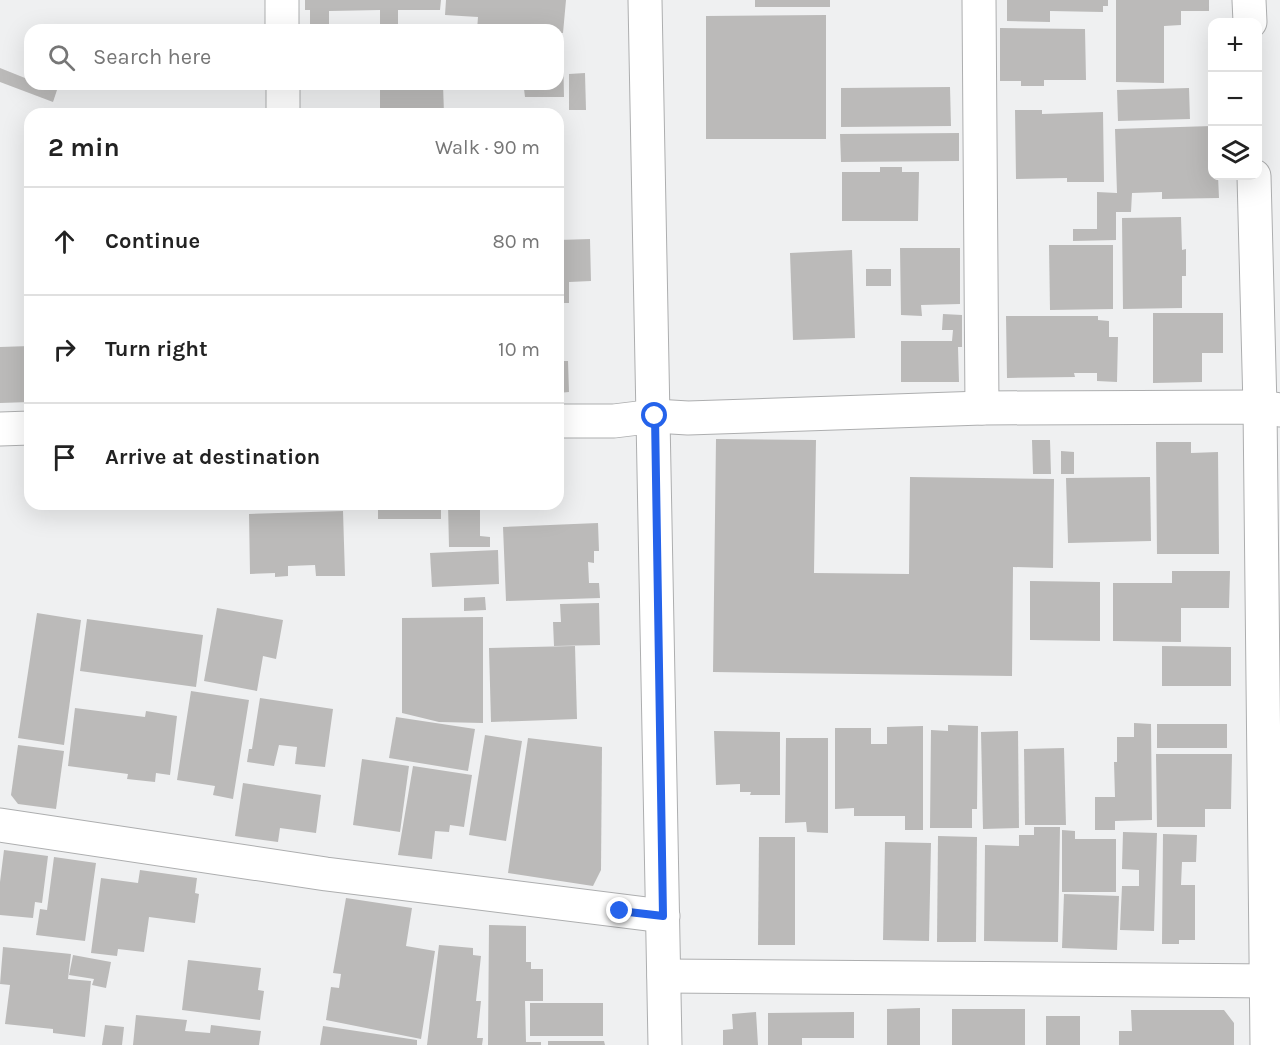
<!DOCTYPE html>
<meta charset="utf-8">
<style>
body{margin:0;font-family:Karla,sans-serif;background:#f6f6f6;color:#222}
.controls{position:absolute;right:18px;top:18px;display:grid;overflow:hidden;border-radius:12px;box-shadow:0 6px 24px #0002}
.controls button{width:54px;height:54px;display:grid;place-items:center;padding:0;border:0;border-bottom:2px solid #e0e0e0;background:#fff;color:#222;font:30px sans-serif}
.stop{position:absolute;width:18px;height:18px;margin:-14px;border:4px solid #2563eb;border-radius:50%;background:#fff}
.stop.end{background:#2563eb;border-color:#fff;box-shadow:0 2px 6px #0008}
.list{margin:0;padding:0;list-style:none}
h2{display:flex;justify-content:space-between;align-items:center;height:78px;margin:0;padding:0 24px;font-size:26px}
h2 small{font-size:20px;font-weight:400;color:#767676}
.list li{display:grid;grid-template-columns:39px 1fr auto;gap:18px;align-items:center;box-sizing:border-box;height:108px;padding:0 24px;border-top:2px solid #e0e0e0}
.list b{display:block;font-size:22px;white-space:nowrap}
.list em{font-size:20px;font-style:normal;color:#767676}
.icon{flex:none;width:33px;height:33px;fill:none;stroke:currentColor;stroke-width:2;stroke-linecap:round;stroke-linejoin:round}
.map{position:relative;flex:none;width:1280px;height:1045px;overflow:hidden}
.search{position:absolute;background:#fff;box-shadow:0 6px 24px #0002;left:24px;top:24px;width:540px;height:66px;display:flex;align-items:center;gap:15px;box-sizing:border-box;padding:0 21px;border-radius:18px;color:#767676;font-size:22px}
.panel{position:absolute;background:#fff;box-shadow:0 6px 24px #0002;left:24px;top:108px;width:540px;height:402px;border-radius:18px}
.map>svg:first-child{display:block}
.building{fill:#bbbab9}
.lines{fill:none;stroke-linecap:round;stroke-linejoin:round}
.minor-casing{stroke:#adaeaf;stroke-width:35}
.tertiary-casing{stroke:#adaeaf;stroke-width:35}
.minor{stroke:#fff;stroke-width:33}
.tertiary{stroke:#fff;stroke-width:33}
.route{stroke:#2563eb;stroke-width:8}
</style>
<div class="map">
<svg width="1280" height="1045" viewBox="0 0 1280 1045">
<rect width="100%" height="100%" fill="#eff0f1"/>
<g class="building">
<polygon points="305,0 441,0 440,10 398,10 398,30 380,30 380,10 329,11 329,30 310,30 310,10 305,10"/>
<polygon points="446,0 566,0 563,33 558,33 558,30 477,30 478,17 445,15"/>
<rect x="755" y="0" width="75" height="7"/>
<polygon points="1007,0 1108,0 1108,6 1103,6 1103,12 1050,11 1050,22 1007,21"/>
<polygon points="1116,0 1209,0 1209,11 1181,11 1181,25 1164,26 1164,83 1116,82"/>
<polygon points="826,15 826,139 706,139 706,16"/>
<polygon points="1000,28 1085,29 1086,80 1044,80 1044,86 1021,86 1021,81 1000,81"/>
<polygon points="558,51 563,51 564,97 525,97 524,89 484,89 484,84 558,84"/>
<polygon points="0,68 30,80 30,84 40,84 57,90 53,102 0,82"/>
<polygon points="585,73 586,110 569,110 569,74"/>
<polygon points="380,84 443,84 444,114 380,114"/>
<polygon points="950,87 951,126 841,127 841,88"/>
<polygon points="1189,88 1190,119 1118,121 1117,90"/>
<polygon points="1015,110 1042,110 1042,114 1103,112 1104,182 1067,182 1067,178 1016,179"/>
<polygon points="1212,126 1212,176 1218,176 1219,198 1162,199 1162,192 1132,193 1131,212 1116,212 1116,240 1073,241 1073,229 1097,229 1097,192 1117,193 1115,129"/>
<polygon points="959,133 959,161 841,162 840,134"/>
<polygon points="880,167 902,167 902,172 919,172 918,221 842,221 842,172 880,172"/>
<polygon points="1181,217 1182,250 1186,249 1186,276 1182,276 1182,308 1123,309 1122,218"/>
<polygon points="590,239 591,281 569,282 569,303 558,303 558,240"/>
<polygon points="1049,245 1113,245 1113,309 1050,310"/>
<polygon points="900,248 960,248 960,304 921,305 922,316 901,315"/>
<polygon points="852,250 855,338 793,340 790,253"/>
<rect x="866" y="269" width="25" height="17"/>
<polygon points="1153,313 1223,313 1223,353 1202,353 1202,382 1153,383"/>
<polygon points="943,314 962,315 962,347 958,347 959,382 901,382 901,341 952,341 953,330 942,330"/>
<polygon points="1006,316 1098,316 1098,320 1109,321 1109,337 1118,337 1117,382 1097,381 1097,373 1074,373 1075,377 1007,378"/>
<polygon points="30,346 30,402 0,403 0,347"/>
<polygon points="558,361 568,361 569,392 558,393"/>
<polygon points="716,439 816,440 814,573 909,574 910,477 1054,479 1053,568 1013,567 1012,676 713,672"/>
<polygon points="1032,440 1050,440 1051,474 1033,474"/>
<polygon points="1156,442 1191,442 1191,453 1218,452 1219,554 1157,554"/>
<polygon points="1061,451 1074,452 1074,474 1061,474"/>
<polygon points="1150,477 1151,541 1068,543 1066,478"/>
<polygon points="227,504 325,504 325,507 227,508"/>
<rect x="378" y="504" width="63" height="15"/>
<polygon points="448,504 480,504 480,536 490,537 490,547 449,547"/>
<polygon points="343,511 345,576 316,576 315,565 288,566 288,576 275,577 275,573 250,574 249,514"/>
<polygon points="598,523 599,551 594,551 594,563 588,562 589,583 599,583 600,598 506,601 503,527"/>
<polygon points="498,550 499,584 432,587 430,553"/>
<polygon points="1172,571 1230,571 1229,608 1181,608 1181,642 1113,641 1113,583 1172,583"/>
<polygon points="1030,581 1100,582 1100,641 1030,640"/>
<polygon points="485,597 486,610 464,611 464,598"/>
<polygon points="599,603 600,645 554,646 553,622 561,622 560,604"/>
<polygon points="217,608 283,620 276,659 263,656 257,691 204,681"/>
<polygon points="37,613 81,620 64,745 18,738"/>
<polygon points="483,617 483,723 439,722 402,713 402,618"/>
<polygon points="87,619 203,635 196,687 80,671"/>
<polygon points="575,646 577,719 491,722 489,648"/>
<polygon points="1162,646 1231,647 1231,686 1162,686"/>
<polygon points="191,691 249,700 233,799 213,795 215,786 177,780"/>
<polygon points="260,698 333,709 325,767 295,764 297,747 279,745 274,766 247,762 249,749 252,749"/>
<polygon points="75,708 145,717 146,711 177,716 170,775 156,773 155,782 127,779 128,774 68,766"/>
<polygon points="396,717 475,729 468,771 389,758"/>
<polygon points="1134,723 1151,724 1152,820 1115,821 1115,830 1095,830 1095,797 1115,797 1114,762 1117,762 1117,737 1134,737"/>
<rect x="1157" y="724" width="70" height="24"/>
<polygon points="948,725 978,726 977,809 972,809 972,828 930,828 931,730 948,731"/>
<polygon points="923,726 923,830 905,830 905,816 854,816 854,808 835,809 835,728 871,728 871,744 887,744 887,727"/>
<polygon points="714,731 780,732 780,795 750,795 751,792 740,792 740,784 716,785"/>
<polygon points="1018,731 1019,828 983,829 981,732"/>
<polygon points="485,735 522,741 506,841 469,835"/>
<polygon points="528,738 602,747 601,870 593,886 508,873"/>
<polygon points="786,738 828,738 828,833 807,832 806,822 785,823"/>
<polygon points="18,745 64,751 56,809 18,804 11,795"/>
<polygon points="1064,748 1066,825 1025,825 1024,749"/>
<polygon points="1156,754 1232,754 1231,809 1205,809 1205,827 1157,827"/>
<polygon points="362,759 409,766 400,832 353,825"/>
<polygon points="413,766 472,775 464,827 450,825 449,832 435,831 432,859 398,855"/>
<polygon points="243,783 321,795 316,833 280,828 278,842 235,836"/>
<polygon points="1034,827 1060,827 1058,942 984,941 985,845 1019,846 1019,835 1034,835"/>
<polygon points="1062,830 1075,831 1075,839 1116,839 1116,892 1062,892"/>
<polygon points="1123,832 1157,833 1154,931 1120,930 1122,886 1139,886 1139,870 1122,869"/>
<polygon points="1163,834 1197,835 1196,862 1182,862 1181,885 1195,885 1195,940 1179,940 1179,944 1162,944"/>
<polygon points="938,836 977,837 976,942 937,942"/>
<polygon points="759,837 795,837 795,945 758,945"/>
<polygon points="885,842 931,843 929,941 883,940"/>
<polygon points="4,850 48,856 42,903 35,902 33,918 0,915 0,882"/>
<polygon points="54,857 96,863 85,941 36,935 40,909 47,910"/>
<polygon points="140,870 197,878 195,893 199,894 195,923 149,917 144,952 118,949 117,956 91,953 101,878 138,883"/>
<polygon points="1064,894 1119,896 1117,950 1062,948"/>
<polygon points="346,898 412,908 406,946 435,951 421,1039 326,1020 331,987 339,988 341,974 333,973"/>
<polygon points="489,925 526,926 526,962 531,962 531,969 543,969 543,1001 525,1001 526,1042 541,1042 541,1045 488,1045"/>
<polygon points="439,945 473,948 473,955 481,956 476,1001 481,1001 477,1038 483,1038 482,1045 427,1045"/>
<polygon points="3,947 71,954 68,979 91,981 85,1037 53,1033 53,1029 5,1024 10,985 0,984"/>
<polygon points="73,955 111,962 106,988 92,985 94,979 69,975"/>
<polygon points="188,960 261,968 258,990 264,991 260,1020 182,1010"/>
<rect x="530" y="1003" width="73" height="33"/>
<polygon points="920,1008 920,1045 887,1045 887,1009"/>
<rect x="952" y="1009" width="73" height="36"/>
<polygon points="1131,1010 1224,1010 1234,1023 1234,1045 1119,1045 1119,1031 1132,1031"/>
<polygon points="756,1012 758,1045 723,1045 723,1030 733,1029 732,1014"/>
<polygon points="854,1012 854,1038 802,1038 802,1045 768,1045 768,1013"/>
<polygon points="136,1015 187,1020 185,1031 210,1033 211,1025 261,1031 259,1045 133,1045"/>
<rect x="1046" y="1016" width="34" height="29"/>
<polygon points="105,1025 124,1027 122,1045 102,1045"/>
<polygon points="323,1026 417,1040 417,1045 320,1045"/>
<polygon points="548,1041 604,1041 605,1045 548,1045"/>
</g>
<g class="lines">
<g class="minor-casing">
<g id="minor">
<polyline points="282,0 282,30"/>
<polyline points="979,0 982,408"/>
<polyline points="283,84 283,114"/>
<polyline points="558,421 614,421 655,416 688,418 982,408 1260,407 1280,410"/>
<polyline points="0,429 30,428"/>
<polyline points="0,825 326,874 663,916"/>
<polyline points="664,976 1280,981"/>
</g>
</g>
<g class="tertiary-casing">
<g id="tertiary">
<polyline points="645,0 665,1045"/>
<polyline points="1249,0 1250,22"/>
<polyline points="1254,176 1260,407 1267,1045"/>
</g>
</g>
<use href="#minor" class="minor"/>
<use href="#tertiary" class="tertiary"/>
</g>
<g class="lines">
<polyline class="route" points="620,911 663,916 655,416"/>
</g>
</svg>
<div class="controls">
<button>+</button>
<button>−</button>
<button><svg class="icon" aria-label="layers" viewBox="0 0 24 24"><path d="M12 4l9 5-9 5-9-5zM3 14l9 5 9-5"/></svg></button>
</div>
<div class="stop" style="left:655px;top:416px"></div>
<div class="stop end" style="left:620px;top:911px"></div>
<div class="search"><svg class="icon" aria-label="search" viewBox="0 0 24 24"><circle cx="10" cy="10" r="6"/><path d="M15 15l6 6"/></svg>Search here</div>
<section class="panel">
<h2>2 min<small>Walk · 90 m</small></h2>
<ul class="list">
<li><svg class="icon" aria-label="ahead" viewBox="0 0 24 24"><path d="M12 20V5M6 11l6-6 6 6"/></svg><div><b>Continue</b></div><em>80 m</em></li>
<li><svg class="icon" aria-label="right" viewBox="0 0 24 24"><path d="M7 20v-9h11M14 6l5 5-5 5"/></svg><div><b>Turn right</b></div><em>10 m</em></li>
<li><svg class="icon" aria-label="arrive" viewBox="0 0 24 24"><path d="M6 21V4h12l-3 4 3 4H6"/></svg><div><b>Arrive at destination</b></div></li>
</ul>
</section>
</div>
